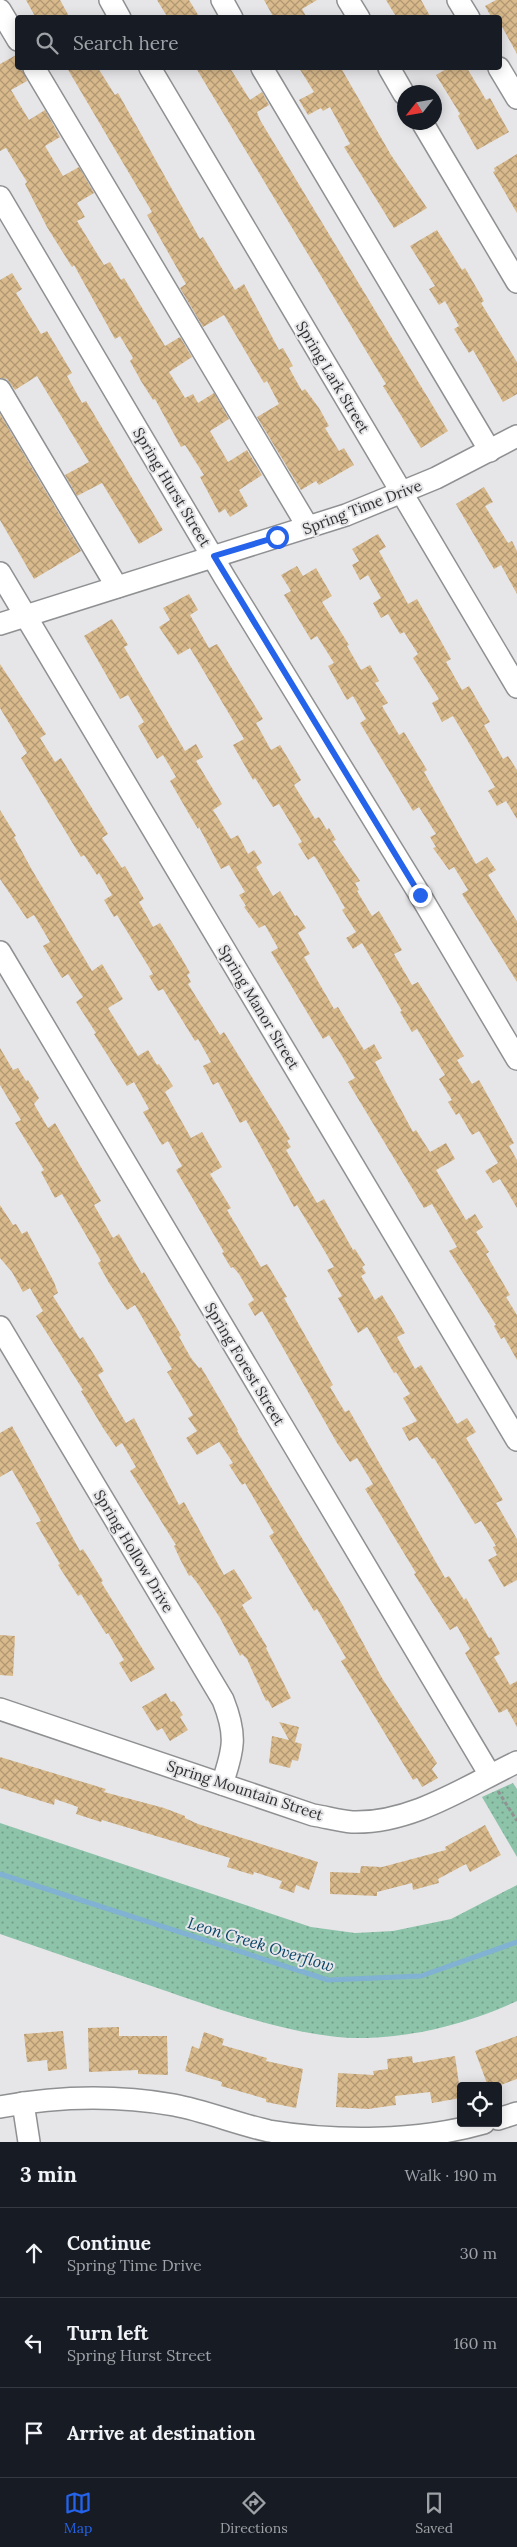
<!DOCTYPE html>
<meta charset="utf-8">
<style>
body{margin:0;font-family:Lora,serif;background:#242831;color:#f1f3f6}
.controls{position:absolute;right:15px;bottom:15px;display:grid;overflow:hidden;border-radius:5px;box-shadow:0 2px 12px #0003}
.controls button{width:45px;height:45px;display:grid;place-items:center;padding:0;border:0;border-bottom:1px solid #363941;background:#171b24;color:#f1f3f6;font:25px sans-serif}
.compass{position:absolute;left:397px;top:85px;width:45px;height:45px;border-radius:50%;background:#171b24;box-shadow:0 2px 12px #0003;rotate:239deg}
.stop{position:absolute;width:15px;height:15px;margin:-11px;border:4px solid #2563eb;border-radius:50%;background:#fff}
.stop.end{background:#2563eb;border-color:#fff;box-shadow:0 1px 5px #0008}
.list{margin:0;padding:0;list-style:none}
h2{display:flex;justify-content:space-between;align-items:center;height:65px;margin:0;padding:0 20px;font-size:21px}
h2 small{font-size:16px;font-weight:400;color:#9ea1a6}
.list li{display:grid;grid-template-columns:32px 1fr auto;gap:15px;align-items:center;box-sizing:border-box;height:90px;padding:0 20px;border-top:1px solid #363941}
.list b{display:block;font-size:19px;white-space:nowrap}
.list p{margin:0;font-size:16px;white-space:nowrap;color:#9ea1a6}
.list em{font-size:16px;font-style:normal;color:#9ea1a6}
.icon{flex:none;width:28px;height:28px;fill:none;stroke:currentColor;stroke-width:2;stroke-linecap:round;stroke-linejoin:round}
.map{position:relative;flex:none;width:517px;height:2142px;overflow:hidden}
.search{position:absolute;background:#171b24;box-shadow:0 2px 12px #0003;left:15px;right:15px;top:15px;height:55px;display:flex;align-items:center;gap:12px;box-sizing:border-box;padding:0 18px;border-radius:5px;color:#9ea1a6;font-size:19px}
.sheet{height:335px;background:#171b24}
nav{display:flex;justify-content:space-around;align-items:center;box-sizing:border-box;height:70px;border-top:1px solid #363941;background:#171b24;font-size:14px;color:#9ea1a6}
nav a{display:grid;justify-items:center;gap:2px}
nav .on{color:#2563eb}
.map>svg:first-child{display:block}
.grass{fill:url(#grass-dots)}
.lines{fill:none;stroke-linecap:round;stroke-linejoin:round}
.stream{stroke:#81b1d3;stroke-width:5}
.building{fill:url(#building-cross-hatch)}
.minor-casing{stroke:#8f9092;stroke-width:24}
.path{stroke:#929294;stroke-width:3;stroke-dasharray:4 2.5;stroke-linecap:butt}
.minor{stroke:#fff;stroke-width:21}
.route{stroke:#2563eb;stroke-width:6}
.labels{text-anchor:middle;dominant-baseline:central;stroke-width:4;stroke-linejoin:round;paint-order:stroke}
.street-label{font-size:15px;fill:#313132;stroke:#e6e6e9}
.water-label{font-size:16px;font-style:italic;fill:#0c4769;stroke:#e6e6e9}
</style>
<div class="map">
<svg width="517" height="2142" viewBox="0 0 517 2142">
<defs>
<pattern id="grass-dots" width="8" height="8" patternUnits="userSpaceOnUse" patternTransform="scale(1.25)"><rect width="8" height="8" fill="#8cc3a9"/><path d="M2 2h.1M6 6h.1" fill="none" stroke="#739f8a" stroke-width="1.8" stroke-linecap="round"/></pattern>
<pattern id="building-cross-hatch" width="8" height="8" patternUnits="userSpaceOnUse" patternTransform="scale(1.25)"><rect width="8" height="8" fill="#d9ba8c"/><path d="M0 0l8 8M0 8l8-8" fill="none" stroke="#b19873"/></pattern>
</defs>
<rect width="100%" height="100%" fill="#e6e6e9"/>
<g class="grass">
<polygon points="513,1783 517,1789 517,1857 482,1797"/>
<path d="M0 1823 311 1927 355 1933 393 1931 451 1919 517 1885V2001C469 2023 419 2036 367 2038 306 2040 226 2012 169 1992 112 1973 56 1953 0 1934Z"/>
</g>
<g class="lines">
<polyline class="stream" points="0,1874 328,1980 421,1976 517,1942"/>
</g>
<g class="building">
<polygon points="26,0 60,0 70,18 36,18"/>
<polygon points="157,0 189,0 200,18 168,18"/>
<polygon points="264,0 317,0 302,9 307,18 274,18"/>
<polygon points="386,0 421,0 431,18 397,18"/>
<polygon points="496,0 517,0 517,54 500,23 500,18 492,18 485,6"/>
<polygon points="18,54 18,68 22,68 27,81 11,90 29,120 45,110 60,137 45,146 63,176 79,167 94,193 77,203 85,217 77,221 104,265 110,262 121,280 124,278 165,346 180,337 192,357 169,372 185,398 193,394 198,403 214,393 229,419 210,431 228,462 247,450 262,475 239,490 248,506 230,517 225,509 219,513 200,477 204,475 185,445 181,447 155,399 153,400 141,381 130,361 133,358 120,336 115,339 74,265 72,267 47,227 25,184 27,182 6,148 0,151 0,64"/>
<polygon points="67,68 98,68 115,95 118,93 200,239 203,237 235,290 244,284 279,350 283,348 293,366 289,368 302,391 305,389 319,408 329,426 325,428 339,451 344,448 354,465 319,485 316,481 301,490 257,417 279,404 267,381 264,383 224,315 203,327 180,288 186,284 147,215 152,212"/>
<polygon points="196,68 230,68 250,100 262,92 269,105 257,112 260,120 448,431 421,448 383,386 386,384"/>
<polygon points="299,68 341,68 391,155 427,208 394,228 344,147 350,144 330,107 323,111 321,108 308,115 299,100 314,92"/>
<polygon points="448,68 467,68 486,100 490,98 509,132 477,150 458,116 460,114 436,75"/>
<polygon points="517,154 517,213 493,172 495,171 494,168"/>
<polygon points="437,230 462,270 465,268 484,301 481,303 517,362 517,394 503,402 473,350 469,353 454,329 459,326 445,301 439,305 429,289 435,286 410,246"/>
<polygon points="12,273 22,289 16,293 41,334 47,331 72,373 67,376 82,403 86,401 163,530 139,544 102,483 77,496 65,475 89,462 37,376 15,390 7,379 0,378 0,280"/>
<polygon points="0,414 81,551 34,579 0,520"/>
<polygon points="484,487 493,502 485,506 508,543 512,541 517,551 517,594 501,565 494,569 456,504"/>
<polygon points="378,534 386,547 379,551 408,604 417,599 451,659 446,662 462,690 469,686 490,722 484,725 503,759 508,756 517,770 517,819 506,801 497,806 488,791 495,787 453,716 442,722 432,703 439,699 413,658 418,654 404,632 400,634 388,614 381,618 373,603 381,598 368,575 360,580 352,565 359,561 352,549"/>
<polygon points="297,566 303,576 316,568 332,596 322,602 349,645 347,646 361,670 370,665 379,681 375,683 388,703 382,706 399,735 404,732 427,770 424,772 476,864 487,857 496,870 488,875 517,921 517,982 462,894 468,890 454,867 449,870 433,848 436,847 430,837 436,834 419,807 413,811 360,723 366,719 353,696 347,700 328,666 334,663 317,636 311,640 284,595 291,591 281,575"/>
<polygon points="189,594 198,610 190,615 209,648 217,644 242,685 263,719 256,723 271,750 280,745 301,780 294,785 315,819 319,817 327,830 329,828 336,840 333,841 360,881 355,883 359,890 357,891 372,916 379,911 402,950 394,954 412,985 418,982 464,1056 457,1060 472,1084 479,1080 514,1143 509,1146 517,1160 517,1208 500,1179 493,1183 485,1171 498,1163 479,1131 472,1135 459,1113 456,1115 448,1102 452,1100 439,1079 445,1075 417,1029 412,1032 400,1012 402,1011 362,943 353,949 346,938 356,932 342,910 345,908 317,860 314,856 308,860 298,844 302,842 279,804 273,807 255,778 253,780 233,745 244,739 190,648 178,655 159,627 170,620 163,608"/>
<polygon points="112,619 128,645 124,647 185,751 196,744 203,757 196,761 222,804 213,810 231,839 238,835 248,854 254,850 262,863 256,867 273,896 280,891 295,916 297,915 306,928 298,933 310,954 304,957 334,1009 338,1007 364,1050 374,1044 382,1058 375,1062 413,1132 416,1130 430,1152 446,1143 455,1159 436,1170 466,1220 475,1214 483,1227 476,1232 489,1252 486,1254 510,1295 506,1297 517,1315 517,1360 504,1337 501,1339 494,1326 496,1325 449,1251 457,1247 432,1204 424,1208 348,1082 355,1078 342,1056 329,1035 323,1039 271,952 278,948 265,925 259,928 244,907 246,906 239,895 245,892 229,865 221,869 199,827 198,829 189,814 170,781 176,777 163,755 157,759 138,726 144,722 128,695 120,699 84,636"/>
<polygon points="0,664 46,734 40,738 55,762 61,758 108,834 102,838 122,868 125,866 144,899 139,902 153,927 160,923 181,957 190,973 187,975 191,982 188,984 220,1035 224,1032 281,1124 290,1139 287,1141 291,1147 286,1150 317,1203 324,1199 353,1250 355,1249 365,1265 362,1267 366,1273 361,1276 375,1300 382,1295 395,1316 405,1333 397,1337 415,1369 421,1365 457,1424 467,1418 476,1432 466,1438 503,1500 496,1503 517,1539 517,1580 504,1587 488,1560 497,1555 493,1547 496,1546 481,1521 475,1524 434,1458 432,1459 417,1437 409,1441 402,1428 417,1421 403,1398 410,1394 396,1372 394,1373 367,1327 358,1333 338,1298 342,1296 327,1270 334,1267 321,1245 297,1205 294,1207 246,1120 240,1123 218,1082 213,1085 203,1066 211,1062 198,1039 195,1041 163,989 158,991 149,976 153,974 117,915 114,917 104,900 112,895 99,873 97,875 84,855 81,857 21,758 27,753 0,708"/>
<polygon points="0,810 16,836 14,837 32,870 92,971 102,964 123,999 108,1008 138,1056 148,1050 157,1065 159,1064 173,1086 165,1092 191,1138 202,1132 222,1167 210,1174 231,1208 227,1210 261,1267 267,1264 287,1297 284,1298 333,1385 330,1387 345,1412 349,1410 445,1578 449,1576 464,1600 466,1598 489,1638 491,1637 500,1654 494,1657 510,1685 517,1681 517,1727 507,1709 499,1713 465,1653 470,1649 457,1626 450,1630 414,1574 416,1573 365,1489 373,1484 357,1458 350,1462 337,1443 262,1311 255,1316 248,1304 254,1300 239,1274 233,1267 231,1268 222,1253 224,1252 176,1170 182,1166 168,1141 162,1145 143,1112 149,1109 134,1082 127,1086 94,1034 96,1033 76,1002 83,997 68,974 62,978 43,946 50,942 34,915 27,919 0,879"/>
<polygon points="0,1048 13,1070 18,1068 26,1081 28,1080 39,1098 34,1104 48,1128 55,1123 101,1201 94,1205 113,1238 119,1234 142,1274 144,1272 181,1335 179,1337 191,1358 199,1368 201,1367 238,1430 237,1431 342,1604 382,1678 437,1763 432,1769 438,1778 422,1787 417,1778 413,1780 341,1661 346,1658 317,1609 314,1611 269,1536 274,1533 245,1483 242,1485 229,1465 233,1463 219,1442 197,1455 186,1438 197,1431 188,1418 193,1415 167,1372 172,1369 135,1305 127,1310 109,1283 98,1263 101,1261 62,1194 55,1198 41,1172 44,1170 15,1123 21,1120 0,1085"/>
<polygon points="0,1205 13,1225 16,1224 22,1234 27,1231 54,1282 58,1293 53,1296 80,1339 83,1337 104,1371 98,1375 126,1423 134,1418 179,1505 184,1502 224,1575 234,1569 252,1598 242,1605 267,1647 266,1648 291,1698 272,1708 268,1700 266,1701 247,1659 242,1654 240,1656 220,1618 198,1584 191,1575 189,1576 180,1559 174,1546 176,1545 130,1471 136,1467 122,1443 116,1447 103,1428 81,1391 83,1390 36,1316 43,1311 30,1288 23,1292 12,1272 0,1258"/>
<polygon points="12,1426 80,1551 83,1549 103,1581 101,1582 155,1669 131,1682 119,1663 124,1660 108,1633 106,1634 81,1594 78,1596 58,1565 60,1564 36,1523 41,1521 12,1470 0,1477 0,1433"/>
<polygon points="0,1635 15,1636 13,1676 0,1675"/>
<polygon points="166,1693 171,1702 174,1701 183,1715 180,1717 188,1730 170,1741 162,1728 157,1731 142,1707"/>
<polygon points="279,1722 299,1727 295,1742 302,1744 298,1761 292,1760 290,1768 269,1763 272,1736 289,1740"/>
<polygon points="0,1757 106,1789 104,1792 164,1808 185,1816 185,1818 198,1824 318,1862 309,1890 296,1885 294,1893 279,1888 282,1881 254,1872 253,1875 227,1867 230,1858 102,1820 101,1822 76,1814 78,1807 55,1799 54,1805 0,1788"/>
<polygon points="485,1825 501,1855 470,1872 466,1864 438,1879 439,1883 413,1890 412,1883 377,1892 377,1896 330,1894 330,1872 360,1873 361,1866 382,1867 446,1850 445,1847"/>
<polygon points="119,2027 119,2036 167,2036 168,2075 138,2074 138,2070 89,2072 88,2028"/>
<polygon points="63,2031 67,2069 48,2071 47,2060 27,2062 24,2034"/>
<polygon points="204,2032 224,2039 222,2045 267,2058 266,2061 303,2069 296,2108 266,2102 266,2099 221,2086 222,2082 185,2071 192,2046 199,2049"/>
<polygon points="517,2036 517,2079 498,2086 488,2086 475,2051"/>
<polygon points="412,2056 413,2063 455,2056 461,2098 432,2103 430,2092 395,2096 396,2105 368,2109 336,2107 338,2073 374,2075 373,2071 388,2069 387,2059"/>
</g>
<g class="lines">
<g class="minor-casing">
<g id="minor">
<polyline points="110,0 120,18"/>
<polyline points="222,0 232,18"/>
<polyline points="348,0 359,18"/>
<polyline points="458,0 469,18"/>
<polyline points="0,10 18,40"/>
<polyline points="34,68 308,527"/>
<polyline points="150,68 517,687"/>
<polyline points="262,68 490,451"/>
<polyline points="389,68 404,94"/>
<polyline points="499,68 517,98"/>
<polyline points="422,122 517,282"/>
<polyline points="0,197 225,578 420,895 517,1059"/>
<polyline points="0,390 117,587"/>
<polyline points="0,573 517,1440"/>
<polyline points="0,624 346,515 436,478 517,436"/>
<polyline points="0,952 490,1775"/>
<path d="M0 1327 223 1700C237 1735 234 1749 222 1784"/>
<path d="M0 1709 313 1815C326 1817 339 1821 352 1822 411 1824 465 1787 517 1762"/>
<polyline points="23,2103 29,2142"/>
<path d="M0 2107C58 2096 116 2095 174 2105 206 2111 237 2124 269 2131 337 2142 417 2142 484 2123"/>
<polyline points="498,2119 517,2113"/>
</g>
</g>
<polyline class="path" points="498,1791 517,1821"/>
<use href="#minor" class="minor"/>
</g>
<g class="lines">
<polyline class="route" points="277,537 214,556 420,895"/>
</g>
<g class="labels">
<g class="street-label">
<text transform="translate(333 377) rotate(59)">Spring Lark Street</text>
<text transform="translate(172 487) rotate(59)">Spring Hurst Street</text>
<text transform="translate(362 507) rotate(-21)">Spring Time Drive</text>
<text transform="translate(259 1007) rotate(59)">Spring Manor Street</text>
<text transform="translate(245 1364) rotate(59)">Spring Forest Street</text>
<text transform="translate(134 1551) rotate(59)">Spring Hollow Drive</text>
<text transform="translate(245 1790) rotate(18)">Spring Mountain Street</text>
</g>
<g class="water-label">
<text transform="translate(261 1944) rotate(17)">Leon Creek Overflow</text>
</g>
</g>
</svg>
<div class="controls">
<button><svg class="icon" aria-label="locate" viewBox="0 0 24 24"><circle cx="12" cy="12" r="6"/><path d="M12 2v4M12 18v4M2 12h4M18 12h4"/></svg></button>
</div>
<svg class="compass" viewBox="-18 -18 36 36"><path d="M0-13l5 13h-10z" fill="#e53935"/><path d="M0 13l5-13h-10z" fill="#9ea1a6"/></svg>
<div class="stop" style="left:277px;top:537px"></div>
<div class="stop end" style="left:420px;top:895px"></div>
<div class="search"><svg class="icon" aria-label="search" viewBox="0 0 24 24"><circle cx="10" cy="10" r="6"/><path d="M15 15l6 6"/></svg>Search here</div>
</div>
<section class="sheet">
<h2>3 min<small>Walk · 190 m</small></h2>
<ul class="list">
<li><svg class="icon" aria-label="ahead" viewBox="0 0 24 24"><path d="M12 20V5M6 11l6-6 6 6"/></svg><div><b>Continue</b><p>Spring Time Drive</p></div><em>30 m</em></li>
<li><svg class="icon" aria-label="left" viewBox="0 0 24 24"><path d="M17 20v-9H6M10 6l-5 5 5 5"/></svg><div><b>Turn left</b><p>Spring Hurst Street</p></div><em>160 m</em></li>
<li><svg class="icon" aria-label="arrive" viewBox="0 0 24 24"><path d="M6 21V4h12l-3 4 3 4H6"/></svg><div><b>Arrive at destination</b></div></li>
</ul>
</section>
<nav>
<a class="on"><svg class="icon" aria-label="map" viewBox="0 0 24 24"><path d="M3 6l6-2 6 2 6-2v14l-6 2-6-2-6 2zM9 4v14M15 6v14"/></svg>Map</a>
<a><svg class="icon" aria-label="directions" viewBox="0 0 24 24"><path d="M12 3l9 9-9 9-9-9zM9 14v-3h6M13 9l2 2-2 2"/></svg>Directions</a>
<a><svg class="icon" aria-label="saved" viewBox="0 0 24 24"><path d="M7 4h10v16l-5-4-5 4z"/></svg>Saved</a>
</nav>
